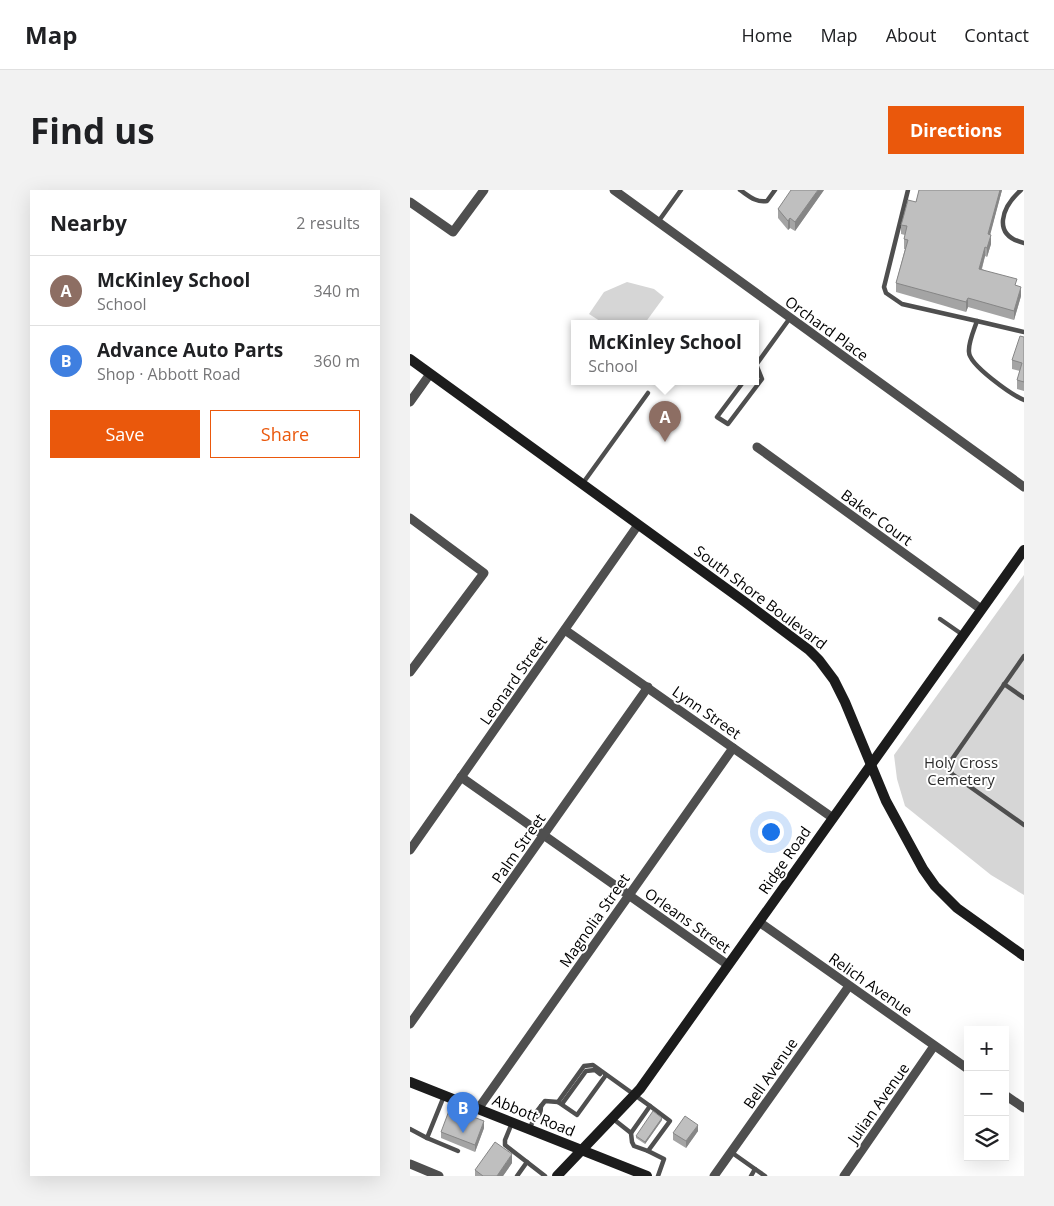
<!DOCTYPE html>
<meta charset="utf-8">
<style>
body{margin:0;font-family:"Open Sans",sans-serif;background:#f2f2f2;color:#202124}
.controls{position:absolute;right:15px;bottom:15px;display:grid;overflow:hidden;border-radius:0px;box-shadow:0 5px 20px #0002}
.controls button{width:45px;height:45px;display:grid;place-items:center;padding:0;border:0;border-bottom:1px solid #e0e0e0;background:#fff;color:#202124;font:25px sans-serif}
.you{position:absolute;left:360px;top:641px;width:18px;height:18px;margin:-12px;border:4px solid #fff;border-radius:50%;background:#1a73e8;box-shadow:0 0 0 8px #1a73e833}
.badge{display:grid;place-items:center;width:32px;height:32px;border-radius:50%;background:#ea580c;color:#fff;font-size:16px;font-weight:700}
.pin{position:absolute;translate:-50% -41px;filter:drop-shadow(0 1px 2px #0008)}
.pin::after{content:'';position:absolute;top:26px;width:18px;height:15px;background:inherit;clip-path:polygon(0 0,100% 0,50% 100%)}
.popup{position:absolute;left:161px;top:130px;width:188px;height:65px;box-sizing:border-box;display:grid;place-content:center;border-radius:0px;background:#fff;filter:drop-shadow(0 1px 4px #0005);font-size:16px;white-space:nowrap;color:#757577}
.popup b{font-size:19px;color:#202124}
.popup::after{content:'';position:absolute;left:50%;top:100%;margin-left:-10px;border:10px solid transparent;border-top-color:#fff}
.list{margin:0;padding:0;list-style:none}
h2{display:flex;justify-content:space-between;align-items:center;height:65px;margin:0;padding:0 20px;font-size:21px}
h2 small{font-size:16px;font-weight:400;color:#757577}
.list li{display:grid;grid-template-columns:32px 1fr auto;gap:15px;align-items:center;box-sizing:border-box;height:70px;padding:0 20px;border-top:1px solid #e0e0e0}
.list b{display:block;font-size:19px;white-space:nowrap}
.list p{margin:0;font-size:16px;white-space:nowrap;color:#757577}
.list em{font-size:16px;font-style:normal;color:#757577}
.actions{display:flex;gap:10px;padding:15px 20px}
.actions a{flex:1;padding:11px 0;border:1px solid #ea580c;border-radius:0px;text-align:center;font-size:18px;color:#ea580c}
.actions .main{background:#ea580c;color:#fff}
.icon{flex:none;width:28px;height:28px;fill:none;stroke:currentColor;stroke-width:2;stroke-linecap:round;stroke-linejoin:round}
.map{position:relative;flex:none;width:614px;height:986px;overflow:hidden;border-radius:0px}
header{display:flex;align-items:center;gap:30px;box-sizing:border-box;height:70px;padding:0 25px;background:#fff;border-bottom:1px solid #e0e0e0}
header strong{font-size:24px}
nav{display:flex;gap:28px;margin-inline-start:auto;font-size:18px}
.intro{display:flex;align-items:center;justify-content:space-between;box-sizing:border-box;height:120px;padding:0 30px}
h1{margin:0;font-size:35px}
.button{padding:12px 22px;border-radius:0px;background:#ea580c;color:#fff;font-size:18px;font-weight:700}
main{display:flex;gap:30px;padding:0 30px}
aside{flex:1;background:#fff;border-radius:0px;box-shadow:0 5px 20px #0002}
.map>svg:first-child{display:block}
.green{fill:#d6d6d6}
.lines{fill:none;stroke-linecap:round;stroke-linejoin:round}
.lane{stroke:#4f4f4f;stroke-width:4.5}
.street{stroke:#4f4f4f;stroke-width:9}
.secondary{stroke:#1c1c1c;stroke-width:10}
.wall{fill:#a4a4a4}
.shaded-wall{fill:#868686}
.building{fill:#bfbfbf;stroke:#868686}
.labels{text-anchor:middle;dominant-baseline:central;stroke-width:4;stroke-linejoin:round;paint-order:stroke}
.street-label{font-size:15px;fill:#000;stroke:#fff}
.park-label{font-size:15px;fill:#2d2d2d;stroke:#fff}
</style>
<header>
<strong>Map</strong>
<nav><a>Home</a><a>Map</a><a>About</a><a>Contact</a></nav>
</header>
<div class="intro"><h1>Find us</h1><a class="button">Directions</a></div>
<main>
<aside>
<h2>Nearby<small>2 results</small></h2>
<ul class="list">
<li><span class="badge" style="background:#8d6e63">A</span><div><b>McKinley School</b><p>School</p></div><em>340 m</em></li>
<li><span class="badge" style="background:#3f7fe0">B</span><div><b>Advance Auto Parts</b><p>Shop · Abbott Road</p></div><em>360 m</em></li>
</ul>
<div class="actions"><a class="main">Save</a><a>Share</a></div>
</aside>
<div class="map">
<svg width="614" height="986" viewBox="0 0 614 986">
<rect width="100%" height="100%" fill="#fff"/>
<g class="green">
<polygon points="217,92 244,99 254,107 235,133 193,133 179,124 194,102"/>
<polygon points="614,385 614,705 581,685 495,616 487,589 484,565"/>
</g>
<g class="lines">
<g class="lane">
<path d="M330 0C339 6 346 13 357 11L365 0"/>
<polyline points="498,0 474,97 476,103 492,114 567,131"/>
<path d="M611 0C592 17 581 45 614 53"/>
<polyline points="248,32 271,0"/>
<path d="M614 142 567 131C564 140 558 153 559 162 559 175 602 205 614 210"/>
<polyline points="346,175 380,128"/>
<polyline points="334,191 307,227 318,234 352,189 346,174"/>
<polyline points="173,293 238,203"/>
<polyline points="530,429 553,445"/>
<polyline points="614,466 538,575 542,584 614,635"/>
<polyline points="594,494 614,508"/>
<polyline points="148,912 174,876 183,875 240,916 221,943 202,928"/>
<polyline points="152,914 176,881 185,880 190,884"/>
<path d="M124 928C130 926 131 922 131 916"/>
<polyline points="102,933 95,950 95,955 135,986"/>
<polyline points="120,938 124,928 124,925 135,911 148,912 167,925 196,885"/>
<polyline points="0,939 17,948 34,906"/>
<polyline points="221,943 222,952 224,956 238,961 260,931 240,916"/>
<polyline points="17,948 48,961"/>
<polyline points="238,961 254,969 248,986"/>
<polyline points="321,962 345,979 341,986"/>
<polyline points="345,979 355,986"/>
<polyline points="107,986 117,972"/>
</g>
<g class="street">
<polyline points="204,0 614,297"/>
<polyline points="0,12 43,42 74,0"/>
<polyline points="0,212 20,184"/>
<polyline points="347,257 571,419"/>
<polyline points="0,328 74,383 0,482"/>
<polyline points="155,440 423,628"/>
<polyline points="51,587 318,775"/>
<polyline points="0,660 228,335"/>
<polyline points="349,732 558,879"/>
<polyline points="0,834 238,497"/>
<polyline points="595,905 614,918"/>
<polyline points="68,919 323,558"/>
<polyline points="0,974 29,986"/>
<polyline points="304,986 439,796"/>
<polyline points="434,986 524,856"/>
</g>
<g class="secondary">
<polyline points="0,169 335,412 399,460 409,470 424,490 435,512 476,611 513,679 525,696 547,718 614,766"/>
<polyline points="0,892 237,986"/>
<polyline points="147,986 230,899 614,360"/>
</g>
</g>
<g class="wall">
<polygon points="414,0 385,41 380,38 378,40 368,28 368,19"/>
<polygon points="509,0 592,0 580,44 581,54 577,67 575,66 572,79 607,96 611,106 604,130 558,117 556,122 486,102 486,93 495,59 494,59 494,49 495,45 491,44 491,35 506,12"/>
<polygon points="614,147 614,201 607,199 607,190 610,181 602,179 602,170"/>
<polygon points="252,930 235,954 226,948 226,946"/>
<polygon points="74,938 65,962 31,948 31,942"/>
<polygon points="288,941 276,958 263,950 263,943"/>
<polygon points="102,973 93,986 65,986 65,980"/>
</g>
<g class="shaded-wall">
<polygon points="408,0 414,0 385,41 385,32"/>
<polygon points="590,0 592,0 578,53 578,44"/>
<polygon points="380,28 380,38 378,40 378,31"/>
<polygon points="581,45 581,54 577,67 577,58"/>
<polygon points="575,57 575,66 569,88 569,79"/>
<polygon points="611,97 611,106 604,130 604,121"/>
<polygon points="558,108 558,117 556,122 556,112"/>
<polygon points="252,928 252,930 235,954 235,952"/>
<polygon points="74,931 74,938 65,962 65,955"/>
<polygon points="288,935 288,941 276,958 276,951"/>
<polygon points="102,964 102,973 93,986 87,986"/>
</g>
<g class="building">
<polygon points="381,0 408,0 385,32 380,28 378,31 368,19"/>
<polygon points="509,0 590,0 578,44 581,45 577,58 575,57 569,79 607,89 605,95 611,97 604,121 558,108 556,112 486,93 498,50 494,49 497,36 491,35 492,32 498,10 506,12"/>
<polygon points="610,146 614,147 614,192 607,190 612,173 602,170"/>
<polygon points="40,918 74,931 65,955 31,942"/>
<polygon points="243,921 252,928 235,952 226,946"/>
<polygon points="275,926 288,935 276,951 263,943"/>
<polygon points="85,952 102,964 87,986 73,986 65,980"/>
</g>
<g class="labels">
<g class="street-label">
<text transform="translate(417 138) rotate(36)">Orchard Place</text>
<text transform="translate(467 327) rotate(36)">Baker Court</text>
<text transform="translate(351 407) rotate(37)">South Shore Boulevard</text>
<text transform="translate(103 490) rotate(-55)">Leonard Street</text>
<text transform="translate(297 522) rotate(35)">Lynn Street</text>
<text transform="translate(108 658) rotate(-55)">Palm Street</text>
<text transform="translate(374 670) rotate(-55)">Ridge Road</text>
<text transform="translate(184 730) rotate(-55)">Magnolia Street</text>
<text transform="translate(278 730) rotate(35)">Orleans Street</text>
<text transform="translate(461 794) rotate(35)">Relich Avenue</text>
<text transform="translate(360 883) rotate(-55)">Bell Avenue</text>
<text transform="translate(468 913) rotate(-55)">Julian Avenue</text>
<text transform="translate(124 925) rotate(22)">Abbott Road</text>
</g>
<g class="park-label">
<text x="551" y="572">Holy Cross<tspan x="551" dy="17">Cemetery</tspan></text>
</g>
</g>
</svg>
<div class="controls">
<button>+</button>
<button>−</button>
<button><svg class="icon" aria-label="layers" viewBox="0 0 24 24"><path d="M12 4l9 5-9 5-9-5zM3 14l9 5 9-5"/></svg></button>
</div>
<div class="you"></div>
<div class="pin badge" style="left:255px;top:252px;background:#8d6e63">A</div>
<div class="popup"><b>McKinley School</b>School</div>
<div class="pin badge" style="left:53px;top:943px;background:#3f7fe0">B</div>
</div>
</main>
